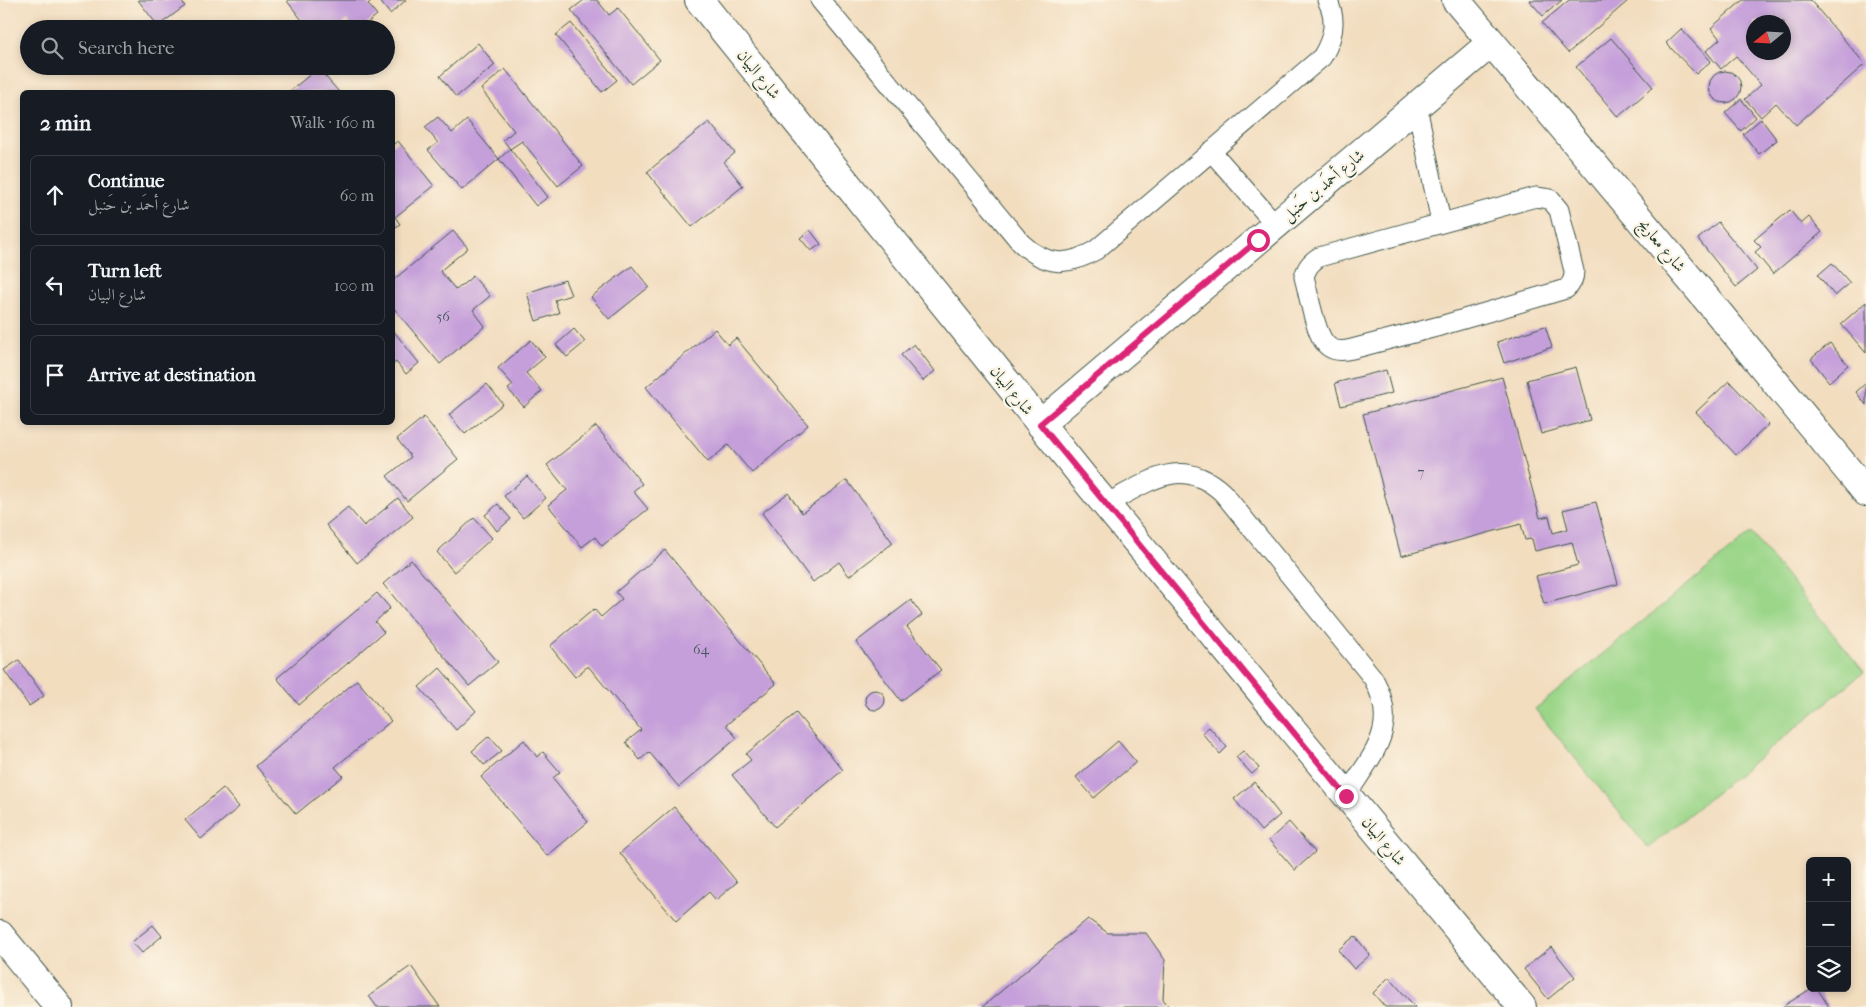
<!DOCTYPE html>
<meta charset="utf-8">
<style>
body{margin:0;font-family:"IM FELL French Canon",Amiri,serif;background:#242831;color:#f1f3f6}
.controls{position:absolute;right:15px;bottom:15px;display:grid;overflow:hidden;border-radius:8px;box-shadow:0 2px 8px #0003}
.controls button{width:45px;height:45px;display:grid;place-items:center;padding:0;border:0;border-bottom:1px solid #363941;background:#171b24;color:#f1f3f6;font:25px sans-serif}
.compass{position:absolute;left:1746px;top:15px;width:45px;height:45px;border-radius:50%;background:#171b24;box-shadow:0 2px 8px #0003;rotate:252deg}
.stop{position:absolute;width:15px;height:15px;margin:-11px;border:4px solid #db2777;border-radius:50%;background:#fff}
.stop.end{background:#db2777;border-color:#fff;box-shadow:0 1px 5px #0008}
.list{margin:0;padding:0;list-style:none}
h2{display:flex;justify-content:space-between;align-items:center;height:65px;margin:0;padding:0 20px;font-size:21px}
h2 small{font-size:16px;font-weight:400;color:#9ea1a6}
.list li{display:grid;grid-template-columns:32px 1fr auto;gap:15px;align-items:center;box-sizing:border-box;height:80px;margin:0 10px 10px;padding:0 10px;border:1px solid #363941;border-radius:8px}
.list b{display:block;font-size:19px;white-space:nowrap}
.list p{margin:0;font-size:16px;white-space:nowrap;color:#9ea1a6}
.list em{font-size:16px;font-style:normal;color:#9ea1a6}
.icon{flex:none;width:28px;height:28px;fill:none;stroke:currentColor;stroke-width:2;stroke-linecap:round;stroke-linejoin:round}
.map{position:relative;flex:none;width:1866px;height:1007px;overflow:hidden}
.search{position:absolute;background:#171b24;box-shadow:0 2px 8px #0003;left:20px;top:20px;width:375px;height:55px;display:flex;align-items:center;gap:12px;box-sizing:border-box;padding:0 18px;border-radius:28px;color:#9ea1a6;font-size:19px}
.panel{position:absolute;background:#171b24;box-shadow:0 2px 8px #0003;left:20px;top:90px;width:375px;height:335px;border-radius:8px}
.map>svg:first-child{display:block}
.green{fill:#9ad588;stroke:#5c895e}
.building{fill:#c59fda;fill-rule:evenodd}
.lines{fill:none;stroke-linecap:round;stroke-linejoin:round}
.service-casing{stroke:#3f5549;stroke-width:21}
.minor-casing{stroke:#3f5549;stroke-width:30}
.service{stroke:#fff;stroke-width:19}
.minor{stroke:#fff;stroke-width:28}
.route{stroke:#db2777;stroke-width:6}
.labels{text-anchor:middle;dominant-baseline:central;stroke-width:4.5;stroke-linejoin:round;paint-order:stroke}
.number-label{font-size:14px;fill:#48565e}
.street-label{font-size:16px;fill:#1f3d34;stroke:#fcf5e5}
</style>
<div class="map">
<svg width="1866" height="1007" viewBox="0 0 1866 1007">
<rect width="100%" height="100%" fill="#fcf5e5"/>
<filter id="ink" filterUnits="userSpaceOnUse"><feTurbulence type="fractalNoise" baseFrequency=".02" numOctaves="2"/><feDisplacementMap in="SourceGraphic" scale="10" xChannelSelector="R" yChannelSelector="G"/><feConvolveMatrix kernelMatrix="1 2 1 2 8 2 1 2 1" color-interpolation-filters="sRGB"/></filter>
<filter id="wash" filterUnits="userSpaceOnUse"><feTurbulence type="fractalNoise" baseFrequency=".0096" numOctaves="4" result="noise"/><feDisplacementMap in="SourceGraphic" scale="20" xChannelSelector="R" yChannelSelector="G"/><feGaussianBlur stdDeviation="1.12" result="paint"/><feColorMatrix in="noise" values="0 0 0 0 0 0 0 0 0 0 0 0 0 0 0 0 0 1.4 0 .05"/><feComposite in="paint" operator="in"/></filter>
<g filter="url(#wash)">
<rect width="100%" height="100%" fill="#f2ddbf"/>
<polygon class="green" points="1751,533 1864,672 1648,848 1535,709"/>
<g id="blocks">
<g class="building">
<polygon points="138,0 180,0 185,6 158,26"/>
<polygon points="288,0 372,0 368,4 377,15 360,29 354,29 347,20 337,29 318,29 316,26 313,29 309,29 287,1"/>
<polygon points="379,0 406,0 390,14"/>
<polygon points="584,0 597,0 609,15 618,8 660,60 631,84 571,10"/>
<polygon points="1529,0 1562,0 1543,16"/>
<polygon points="1569,0 1629,0 1568,53 1542,23"/>
<path d="M1743 0H1810L1865 64 1796 125 1776 103 1761 117 1745 99 1761 85 1736 56 1721 69 1706 51 1720 39 1711 28ZM1754 22H1784V52H1754Z"/>
<polygon points="288,20 296,29 278,29"/>
<polygon points="571,23 617,80 602,92 556,35"/>
<polygon points="1681,29 1711,61 1696,74 1666,43"/>
<polygon points="1611,38 1653,87 1618,117 1576,67"/>
<polygon points="478,43 495,65 456,97 440,76"/>
<polygon points="318,68 339,92 289,92"/>
<polygon points="505,69 583,166 558,186 522,141 510,149 503,140 514,131 481,89"/>
<circle cx="1725" cy="87" r="16"/>
<polygon points="1741,99 1756,117 1741,131 1725,113"/>
<polygon points="438,117 452,133 467,120 499,159 462,190 428,150 438,143 425,127"/>
<polygon points="1761,119 1777,140 1759,154 1743,134"/>
<polygon points="709,122 735,153 724,162 743,186 692,227 647,172"/>
<polygon points="398,141 434,186 395,217 400,224 392,230 392,145"/>
<polygon points="510,149 548,197 536,206 499,159"/>
<polygon points="1790,210 1801,224 1809,217 1822,232 1773,274 1755,252 1761,247 1754,240"/>
<polygon points="1718,222 1757,270 1736,287 1698,239"/>
<polygon points="810,230 821,244 811,251 800,238"/>
<polygon points="453,231 468,248 440,271 456,290 473,276 490,296 473,310 485,326 440,364 392,306 392,281"/>
<polygon points="1832,263 1850,283 1835,296 1818,275"/>
<polygon points="632,266 649,287 609,319 591,297"/>
<polygon points="565,280 571,295 555,300 559,313 536,321 527,293"/>
<polygon points="1866,302 1866,353 1841,324"/>
<polygon points="1545,326 1552,347 1504,363 1497,342"/>
<polygon points="392,329 419,363 406,374 396,362 392,365"/>
<polygon points="574,329 585,342 567,357 556,345"/>
<polygon points="715,329 728,345 736,338 808,425 752,473 728,445 708,462 646,387"/>
<polygon points="531,340 545,357 526,373 542,391 524,407 508,389 513,385 498,368"/>
<polygon points="1830,343 1848,365 1829,382 1811,359"/>
<polygon points="914,344 935,371 923,381 901,355"/>
<polygon points="1576,367 1590,420 1541,434 1527,380"/>
<polygon points="1386,370 1392,393 1341,406 1335,383"/>
<polygon points="1502,377 1540,518 1549,516 1553,533 1568,529 1563,510 1596,502 1618,584 1544,604 1536,576 1578,565 1572,542 1535,551 1532,539 1525,540 1521,524 1401,556 1363,414"/>
<polygon points="1729,381 1769,424 1736,455 1696,412"/>
<polygon points="1866,383 1866,405 1856,392"/>
<polygon points="487,384 503,404 465,434 449,415"/>
<polygon points="424,417 458,459 407,501 387,476 411,457 397,439"/>
<polygon points="596,426 642,484 633,491 648,509 602,546 595,537 582,547 548,505 567,490 547,465"/>
<polygon points="527,476 546,498 523,518 504,496"/>
<polygon points="847,480 893,543 849,576 839,562 813,582 762,513 788,493 802,513"/>
<polygon points="398,498 413,517 357,563 326,525 348,507 364,526"/>
<polygon points="498,504 511,519 497,531 485,515"/>
<polygon points="474,518 492,538 454,572 437,552"/>
<polygon points="665,550 776,684 726,725 737,738 679,787 649,752 640,760 626,742 641,730 588,666 575,677 550,646 594,609 601,617 622,599 616,592"/>
<polygon points="411,560 498,662 469,686 383,584"/>
<polygon points="377,593 390,608 375,622 384,632 299,705 277,678"/>
<polygon points="911,600 922,615 907,627 941,670 901,701 856,642"/>
<polygon points="19,660 44,696 29,706 4,670"/>
<polygon points="440,668 476,711 456,730 419,687"/>
<polygon points="357,680 391,721 335,767 343,776 296,814 256,766"/>
<circle cx="875" cy="700" r="10"/>
<polygon points="796,713 843,770 775,827 732,775 751,760 746,754"/>
<polygon points="1209,727 1227,747 1220,754 1202,733"/>
<polygon points="489,736 502,751 484,765 472,751"/>
<polygon points="524,740 537,757 543,752 560,772 553,778 588,822 547,856 481,777"/>
<polygon points="1118,741 1136,762 1094,798 1076,777"/>
<polygon points="1243,751 1259,768 1252,774 1236,757"/>
<polygon points="1254,782 1280,815 1261,831 1234,799"/>
<polygon points="223,788 239,807 201,839 185,820"/>
<polygon points="674,807 737,882 716,900 709,892 676,921 620,853"/>
<polygon points="1289,822 1315,852 1295,870 1269,840"/>
<polygon points="1088,919 1108,933 1146,933 1165,960 1163,999 1169,1007 982,1007"/>
<polygon points="153,925 162,936 142,953 132,942"/>
<polygon points="1355,936 1370,955 1354,969 1338,950"/>
<polygon points="1551,947 1575,977 1548,999 1524,969"/>
<polygon points="411,966 440,1007 377,1007 369,996"/>
<polygon points="1389,977 1407,998 1416,1007 1385,1007 1373,993"/>
<polygon points="1812,988 1817,988 1829,1007 1782,1007"/>
</g>
</g>
</g>
<g filter="url(#ink)">
<use href="#blocks" fill-opacity="0" stroke="#3f5549" stroke-width="1"/>
<g class="lines">
<g class="service-casing">
<g id="service">
<path d="M820 0 1021 243C1046 266 1067 267 1096 250L1322 57C1333 39 1338 20 1327 0"/>
<polyline points="1417,107 1441,222"/>
<polyline points="1211,151 1276,225"/>
<path d="M1536 197 1550 199 1559 210 1574 271C1574 279 1572 284 1566 289L1440 326 1352 349C1344 351 1336 352 1329 347 1315 338 1309 294 1304 277 1307 267 1310 263 1319 257Z"/>
<path d="M1106 504C1149 482 1181 454 1223 493L1373 678C1401 728 1372 754 1346 796"/>
</g>
</g>
<g class="minor-casing">
<g id="minor">
<polyline points="699,0 1088,483 1522,1007"/>
<polyline points="1456,0 1716,310 1866,492"/>
<polyline points="1040,424 1491,43"/>
<polyline points="0,935 59,1007"/>
</g>
</g>
<use href="#service" class="service"/>
<use href="#minor" class="minor"/>
</g>
</g>
<g class="lines" filter="url(#ink)">
<polyline class="route" points="1258,240 1040,424 1346,796"/>
</g>
<g class="labels">
<g class="number-label">
<text x="443" y="316">56</text>
<text x="1421" y="472">7</text>
<text x="701" y="649">64</text>
</g>
<g class="street-label">
<text transform="translate(759 74) rotate(51)">شارع البيان</text>
<text transform="translate(1323 185) rotate(-40)">شارع أحمَد بن حَنبل</text>
<text transform="translate(1662 245) rotate(50)">شارع معاريج</text>
<text transform="translate(1012 390) rotate(51)">شارع البيان</text>
<text transform="translate(1384 841) rotate(50)">شارع البيان</text>
</g>
</g>
</svg>
<div class="controls">
<button>+</button>
<button>−</button>
<button><svg class="icon" aria-label="layers" viewBox="0 0 24 24"><path d="M12 4l9 5-9 5-9-5zM3 14l9 5 9-5"/></svg></button>
</div>
<svg class="compass" viewBox="-18 -18 36 36"><path d="M0-13l5 13h-10z" fill="#e53935"/><path d="M0 13l5-13h-10z" fill="#9ea1a6"/></svg>
<div class="stop" style="left:1258px;top:240px"></div>
<div class="stop end" style="left:1346px;top:796px"></div>
<div class="search"><svg class="icon" aria-label="search" viewBox="0 0 24 24"><circle cx="10" cy="10" r="6"/><path d="M15 15l6 6"/></svg>Search here</div>
<section class="panel">
<h2>2 min<small>Walk · 160 m</small></h2>
<ul class="list">
<li><svg class="icon" aria-label="ahead" viewBox="0 0 24 24"><path d="M12 20V5M6 11l6-6 6 6"/></svg><div><b>Continue</b><p>شارع أحمَد بن حَنبل</p></div><em>60 m</em></li>
<li><svg class="icon" aria-label="left" viewBox="0 0 24 24"><path d="M17 20v-9H6M10 6l-5 5 5 5"/></svg><div><b>Turn left</b><p>شارع البيان</p></div><em>100 m</em></li>
<li><svg class="icon" aria-label="arrive" viewBox="0 0 24 24"><path d="M6 21V4h12l-3 4 3 4H6"/></svg><div><b>Arrive at destination</b></div></li>
</ul>
</section>
</div>
